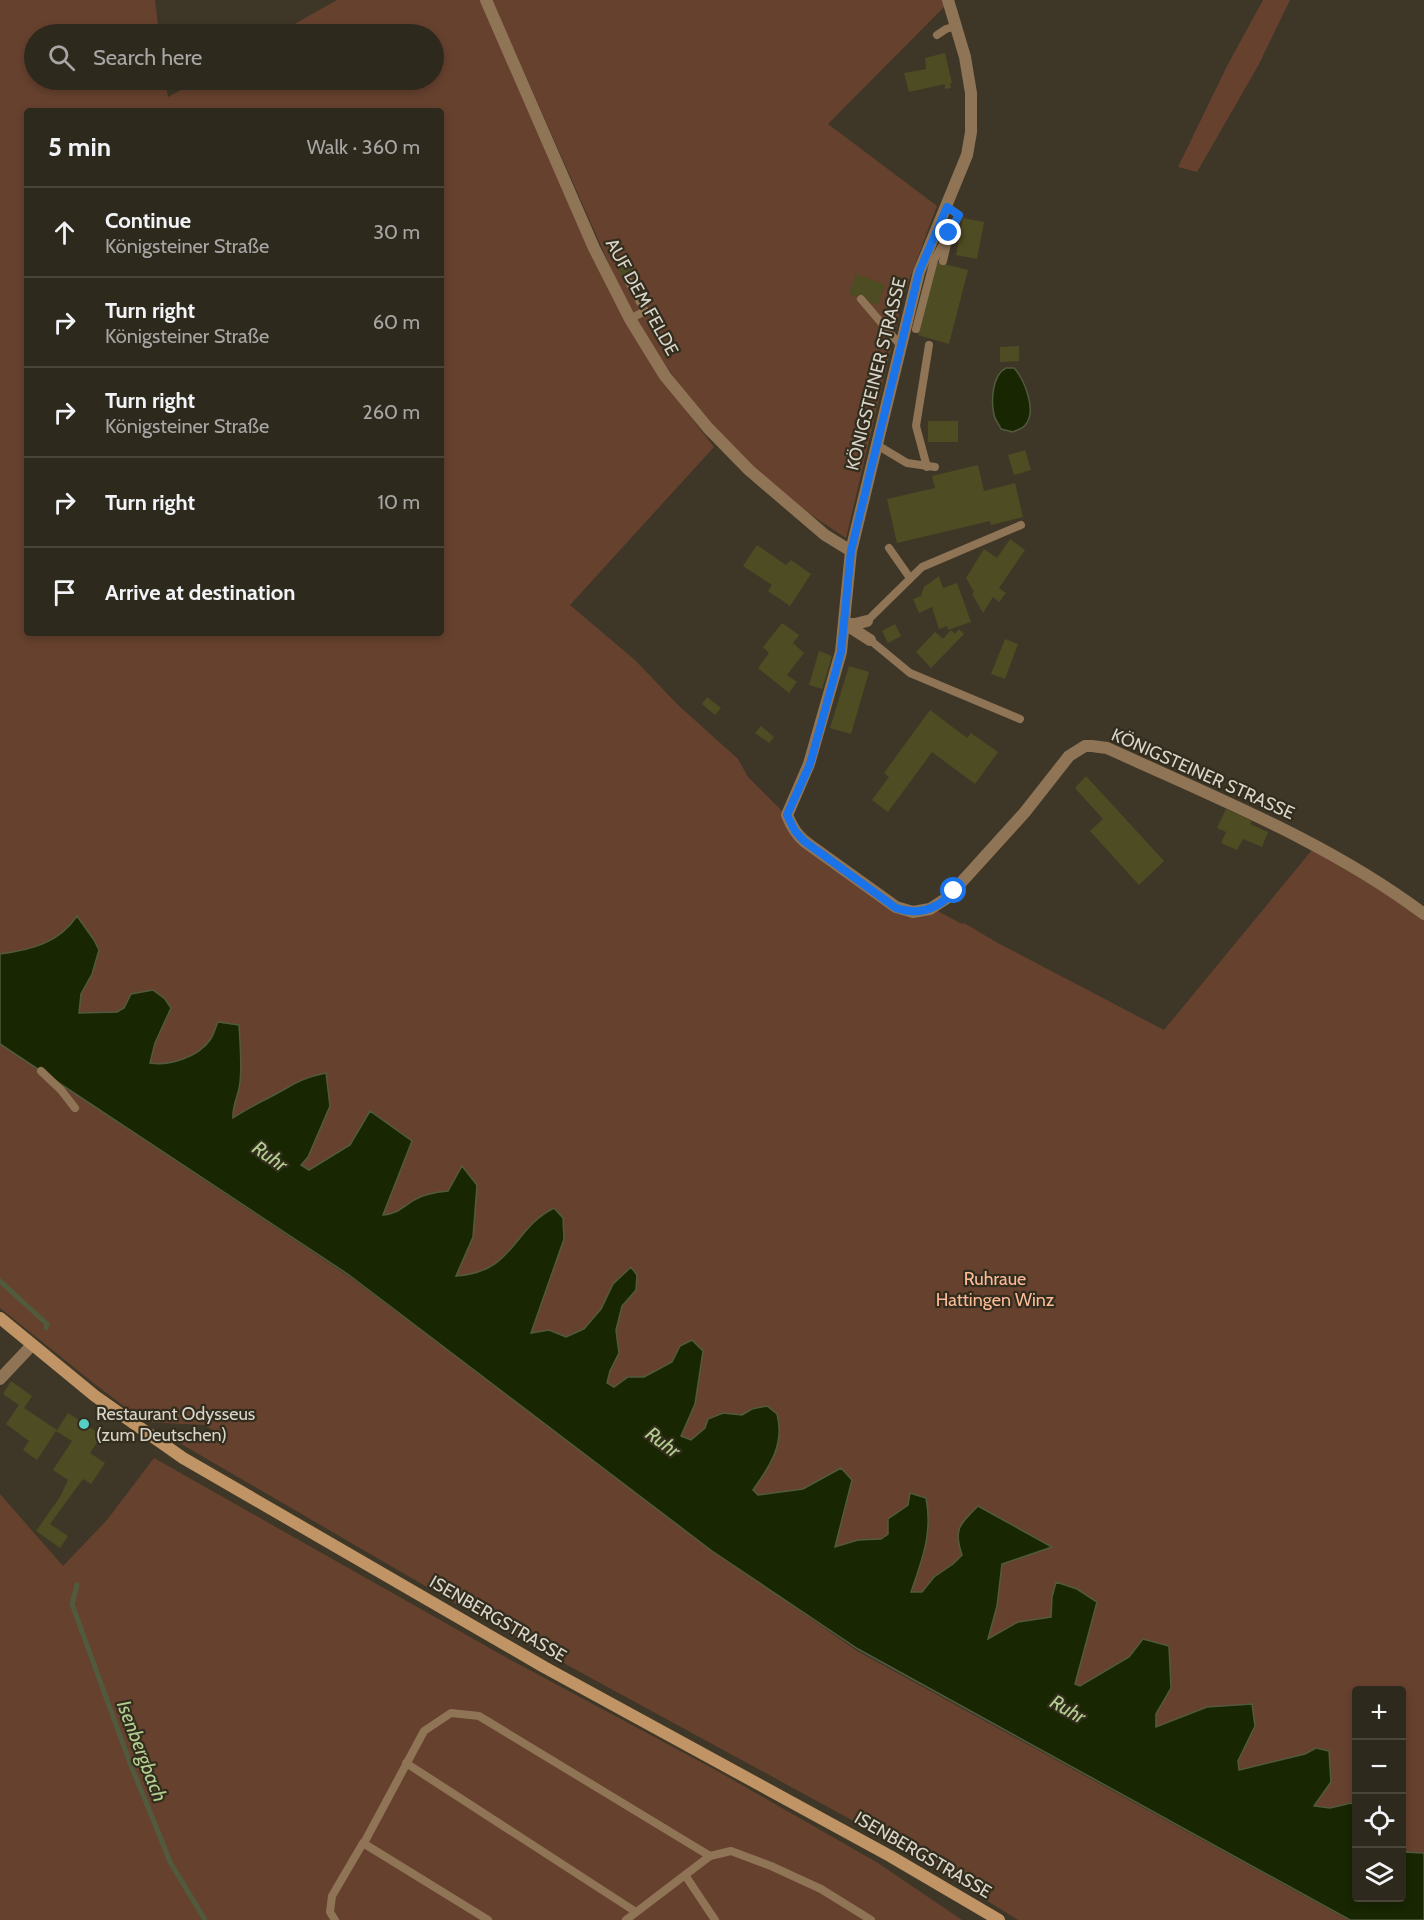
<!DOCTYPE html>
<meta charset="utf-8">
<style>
body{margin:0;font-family:Cabin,sans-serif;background:#3a352a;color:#f1f3f6}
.controls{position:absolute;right:18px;bottom:18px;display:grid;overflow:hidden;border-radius:6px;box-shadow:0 3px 9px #0003}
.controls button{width:54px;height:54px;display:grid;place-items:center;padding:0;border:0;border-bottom:2px solid #49453b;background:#2e291d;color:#f1f3f6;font:30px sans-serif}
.stop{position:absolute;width:18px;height:18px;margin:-14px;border:4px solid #1a73e8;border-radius:50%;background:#fff}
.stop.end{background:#1a73e8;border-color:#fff;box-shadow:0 2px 6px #0008}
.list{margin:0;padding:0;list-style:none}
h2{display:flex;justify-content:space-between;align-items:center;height:78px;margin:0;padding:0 24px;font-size:26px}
h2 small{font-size:20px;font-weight:400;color:#a7a6a4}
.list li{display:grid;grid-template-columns:39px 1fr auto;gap:18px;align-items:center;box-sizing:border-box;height:90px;padding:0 24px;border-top:2px solid #49453b}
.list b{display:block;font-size:22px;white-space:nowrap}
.list p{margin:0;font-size:20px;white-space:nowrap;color:#a7a6a4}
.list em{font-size:20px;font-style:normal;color:#a7a6a4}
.icon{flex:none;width:33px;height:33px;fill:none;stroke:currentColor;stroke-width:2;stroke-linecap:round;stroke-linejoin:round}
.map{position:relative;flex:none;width:1424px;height:1920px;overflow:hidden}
.search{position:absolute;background:#2e291d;box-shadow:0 3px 9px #0003;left:24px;top:24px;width:420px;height:66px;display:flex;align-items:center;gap:15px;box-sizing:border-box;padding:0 21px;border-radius:33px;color:#a7a6a4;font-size:22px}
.panel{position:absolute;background:#2e291d;box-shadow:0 3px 9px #0003;left:24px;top:108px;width:420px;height:528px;border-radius:6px}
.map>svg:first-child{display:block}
.green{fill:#66412e;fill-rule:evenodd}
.water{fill:#182602;stroke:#525a3e;stroke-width:1.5}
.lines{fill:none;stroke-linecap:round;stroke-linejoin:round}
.stream{stroke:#525a3e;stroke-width:5}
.building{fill:#4d4c23}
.service{stroke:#8f7456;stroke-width:8}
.minor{stroke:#8f7456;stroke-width:12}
.secondary{stroke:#c09465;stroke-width:12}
.route{stroke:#1a73e8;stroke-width:8}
.poi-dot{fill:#56cec3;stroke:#332d1d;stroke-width:2}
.labels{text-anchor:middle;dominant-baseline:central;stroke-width:4.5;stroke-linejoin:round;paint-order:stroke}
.street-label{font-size:18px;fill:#d8d4ca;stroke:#332d1d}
.park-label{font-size:18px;fill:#fdba98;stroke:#332d1d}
.poi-label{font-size:18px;fill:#d8d4ca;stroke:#332d1d;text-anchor:start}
.water-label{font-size:20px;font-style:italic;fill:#b3cf90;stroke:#332d1d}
</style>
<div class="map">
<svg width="1424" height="1920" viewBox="0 0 1424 1920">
<rect width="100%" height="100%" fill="#3e3727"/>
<g class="green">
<path d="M0 0H155L159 34H34V80H165L168 97 199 80H434V34H277L337 0H481L664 382 714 447 570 605 636 661 677 704 738 759 748 777 784 813 850 874 888 904 932 908 962 924 964 923 996 942 1164 1030 1312 850 1353 870 1424 919V1868L1402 1856V1690H1356V1832L1159 1726 1155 1727 1083 1684 1080 1686 1076 1684V1680L996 1635 987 1640 990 1632 921 1592 912 1593 913 1588 840 1546 834 1547 835 1543 722 1473 530 1334 0 962ZM27 111H441V633H27Z"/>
<polygon points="492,0 943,0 945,6 828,124 937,206 904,294 846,538 796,505 707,424 668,369 629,309"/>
<polygon points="1263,0 1290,0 1258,66 1197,172 1178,167 1227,66"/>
<polygon points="0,1044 351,1278 764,1586 857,1651 1348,1920 1018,1920 894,1843 470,1612 164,1434 166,1431 208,1436 215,1432 205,1425 145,1422 96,1385 0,1308"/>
<polygon points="154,1458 509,1659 714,1769 878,1863 962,1920 0,1920 0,1494 63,1566 107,1520"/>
</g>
<g class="water">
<path d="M1006 368H1014C1024 379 1037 410 1026 424 1024 428 1017 430 1013 432L1001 429C999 424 995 420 994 415 991 401 992 375 1006 368Z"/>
<path d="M77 916 94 940 99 950 92 974 81 994 79 1013 117 1012 124 1008 131 994 153 990 165 999 171 1008 155 1043 150 1063C170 1066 198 1057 210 1040 214 1035 215 1028 218 1022L239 1025C240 1042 242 1065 240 1082 239 1095 232 1105 233 1118 245 1110 257 1104 270 1097 292 1086 300 1078 326 1073L330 1106 308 1157 301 1165 309 1170 350 1145 370 1111 412 1141 383 1215C397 1214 402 1208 414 1200 424 1194 436 1192 448 1191L462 1166 477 1185 473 1237 456 1276C515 1272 512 1229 554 1208L563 1218 564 1239 531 1333 549 1330 566 1337 584 1329 601 1309 613 1284 631 1267 637 1275 636 1290 622 1306 616 1330 619 1353 610 1371 607 1383 614 1387 628 1377H644L672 1362 680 1346 692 1340 703 1351 695 1404 681 1436 691 1440 705 1428 708 1419 723 1413 742 1415 752 1409 767 1406 777 1414C785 1444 770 1466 753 1490L758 1495 803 1489 841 1468 852 1480 835 1547 858 1540 881 1539 888 1534V1519L908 1505 910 1493 926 1498C933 1533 922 1560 911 1592H922L934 1577 953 1564 962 1555C953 1529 960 1524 978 1506L1052 1547 1002 1564 997 1606 988 1639 1018 1622 1051 1617 1052 1597 1056 1582 1077 1589 1097 1602 1075 1684 1080 1686 1129 1657 1143 1639 1169 1646 1171 1688 1156 1714V1727L1207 1707 1252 1704 1255 1726 1238 1761 1239 1770 1305 1754 1316 1748 1329 1751 1331 1782 1314 1806 1330 1808 1351 1803 1356 1806V1898H1402V1828L1403 1852 1424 1853V1920H1350L858 1649 712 1551 349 1275 0 1044V954C31 950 59 943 77 916Z"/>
</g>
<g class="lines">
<g class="stream">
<polyline points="0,1281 47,1324 46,1328"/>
<polyline points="77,1585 72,1604 130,1763 163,1844 170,1862 205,1920"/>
</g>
</g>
<g class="building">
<polygon points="945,53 952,83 950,83 951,88 945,89 945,84 909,92 904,73 926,69 925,58"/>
<polygon points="963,218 984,222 977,259 956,255"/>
<polygon points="626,257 635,274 624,280 615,263"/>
<polygon points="937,262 968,270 949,344 918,335"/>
<polygon points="856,274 885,285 878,305 849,294"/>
<polygon points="1019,346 1019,361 1000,362 1000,347"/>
<rect x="928" y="421" width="30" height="21"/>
<polygon points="1025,450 1031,470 1014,475 1008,455"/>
<polygon points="978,465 984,491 1015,483 1023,517 991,525 990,521 897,543 887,499 935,488 932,476"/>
<polygon points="1010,539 1025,550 999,588 1006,593 999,602 993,597 983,613 972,594 974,592 966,578 984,549 997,558"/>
<polygon points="757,545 786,565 791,560 811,574 790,606 768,591 772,585 743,566"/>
<polygon points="939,576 943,588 957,583 971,622 948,630 947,626 939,629 932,607 919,613 913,599 921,596 924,587"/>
<polygon points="782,623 799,635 793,643 804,653 787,675 797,682 789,693 758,668 769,653 763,647"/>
<polygon points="895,624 901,636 888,643 882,631"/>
<polygon points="959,629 964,634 931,668 916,652 935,632 943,639 951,630 955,634"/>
<polygon points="1005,639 1018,644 1005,679 991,674"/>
<polygon points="819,651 832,656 822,689 809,685"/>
<polygon points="849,666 869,672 851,734 830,728"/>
<polygon points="707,697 721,708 715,715 702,704"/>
<polygon points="930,710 967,738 971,733 998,752 975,784 932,752 888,812 872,800 889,777 884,773"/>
<polygon points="761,726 774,737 769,743 755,733"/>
<polygon points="1086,776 1164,861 1139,885 1090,831 1103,819 1075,788"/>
<polygon points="1226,809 1252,821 1250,824 1268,832 1262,847 1243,839 1237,850 1221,843 1226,832 1217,828"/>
<polygon points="11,1381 32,1396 24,1408 57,1430 68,1413 102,1435 90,1453 105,1463 91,1484 83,1479 50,1524 68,1536 60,1548 36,1531 60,1497 68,1480 53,1470 72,1441 56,1431 37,1460 23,1450 29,1441 6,1424 19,1405 3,1394"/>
</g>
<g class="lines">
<g class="service">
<polyline points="937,35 946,29 956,26"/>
<polyline points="943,261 947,244"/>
<polyline points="629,282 645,311 630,319"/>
<polyline points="861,299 901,346"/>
<polyline points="916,329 934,260 959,215 947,207"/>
<polyline points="877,445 907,463 935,467"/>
<polyline points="927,467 916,426 929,345"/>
<polyline points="889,548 910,578"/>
<polyline points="867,621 922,567 1021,525"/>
<polyline points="870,640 910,673 1020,719"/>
<polyline points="41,1071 61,1090 75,1108"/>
<polyline points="406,1763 636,1912"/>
<polyline points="364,1843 424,1731 451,1713 479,1716 710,1856"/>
<polyline points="685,1875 715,1920"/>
<polyline points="335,1920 330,1912 332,1896 363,1843 488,1920"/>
<polyline points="626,1920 710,1856 731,1851 771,1866 821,1889 871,1920"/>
</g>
<g class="minor">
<polyline points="486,0 594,248 630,319 665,376 708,428 749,470 825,535 851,551"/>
<path d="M948 0 965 57 971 93V132L967 155 919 272 851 551 841 652 809 764 787 815C791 825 796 834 804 841L896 907 913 912 930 909 947 898 968 875 1025 812 1069 756 1085 746H1092L1107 748 1116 752C1221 800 1331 844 1424 914"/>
<polyline points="867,621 855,624 845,624 870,640"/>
<polyline points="0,1379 32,1345"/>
</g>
<polyline class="secondary" points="0,1318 95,1396 183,1458 544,1667 890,1856 999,1920"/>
</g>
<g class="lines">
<path class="route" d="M949 233 959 215 947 207 919 272 851 551 841 652 810 764 787 815 795 831 804 841 896 908C919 916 938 909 954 891"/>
</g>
<circle class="poi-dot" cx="84" cy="1424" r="6"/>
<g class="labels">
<g class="street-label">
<text transform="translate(642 297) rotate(61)">AUF DEM FELDE</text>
<text transform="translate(876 374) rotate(-76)">KÖNIGSTEINER STRASSE</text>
<text transform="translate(1203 774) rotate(24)">KÖNIGSTEINER STRASSE</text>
<text transform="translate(498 1619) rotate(30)">ISENBERGSTRASSE</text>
<text transform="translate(923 1855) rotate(30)">ISENBERGSTRASSE</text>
</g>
<g class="park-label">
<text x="995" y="1279">Ruhraue<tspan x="995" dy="21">Hattingen Winz</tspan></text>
</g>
<g class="poi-label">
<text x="96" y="1414">Restaurant Odysseus<tspan x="96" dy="21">(zum Deutschen)</tspan></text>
</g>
<g class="water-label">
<text transform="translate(270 1156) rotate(35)">Ruhr</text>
<text transform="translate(663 1442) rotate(37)">Ruhr</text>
<text transform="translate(1068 1709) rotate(30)">Ruhr</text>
<text transform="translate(142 1751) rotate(69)">Isenbergbach</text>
</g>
</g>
</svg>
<div class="controls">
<button>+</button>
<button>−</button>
<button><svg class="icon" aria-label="locate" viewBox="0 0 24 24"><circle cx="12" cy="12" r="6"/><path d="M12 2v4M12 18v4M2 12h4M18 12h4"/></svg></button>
<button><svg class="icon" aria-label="layers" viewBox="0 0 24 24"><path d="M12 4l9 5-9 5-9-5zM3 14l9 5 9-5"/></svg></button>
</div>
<div class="stop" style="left:954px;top:891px"></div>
<div class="stop end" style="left:949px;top:233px"></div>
<div class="search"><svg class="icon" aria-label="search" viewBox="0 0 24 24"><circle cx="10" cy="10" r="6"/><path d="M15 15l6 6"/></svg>Search here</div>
<section class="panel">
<h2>5 min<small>Walk · 360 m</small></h2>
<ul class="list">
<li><svg class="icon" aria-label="ahead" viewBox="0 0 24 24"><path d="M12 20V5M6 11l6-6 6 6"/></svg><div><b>Continue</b><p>Königsteiner Straße</p></div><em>30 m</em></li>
<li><svg class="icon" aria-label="right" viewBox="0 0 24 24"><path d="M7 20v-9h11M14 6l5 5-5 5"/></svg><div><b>Turn right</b><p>Königsteiner Straße</p></div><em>60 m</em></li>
<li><svg class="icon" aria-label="right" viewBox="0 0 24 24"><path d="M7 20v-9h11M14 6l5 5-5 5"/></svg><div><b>Turn right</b><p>Königsteiner Straße</p></div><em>260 m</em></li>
<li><svg class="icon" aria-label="right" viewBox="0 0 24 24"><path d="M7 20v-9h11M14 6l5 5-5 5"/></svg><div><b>Turn right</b></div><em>10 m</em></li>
<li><svg class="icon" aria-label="arrive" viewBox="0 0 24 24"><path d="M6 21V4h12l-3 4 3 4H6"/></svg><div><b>Arrive at destination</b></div></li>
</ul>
</section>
</div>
